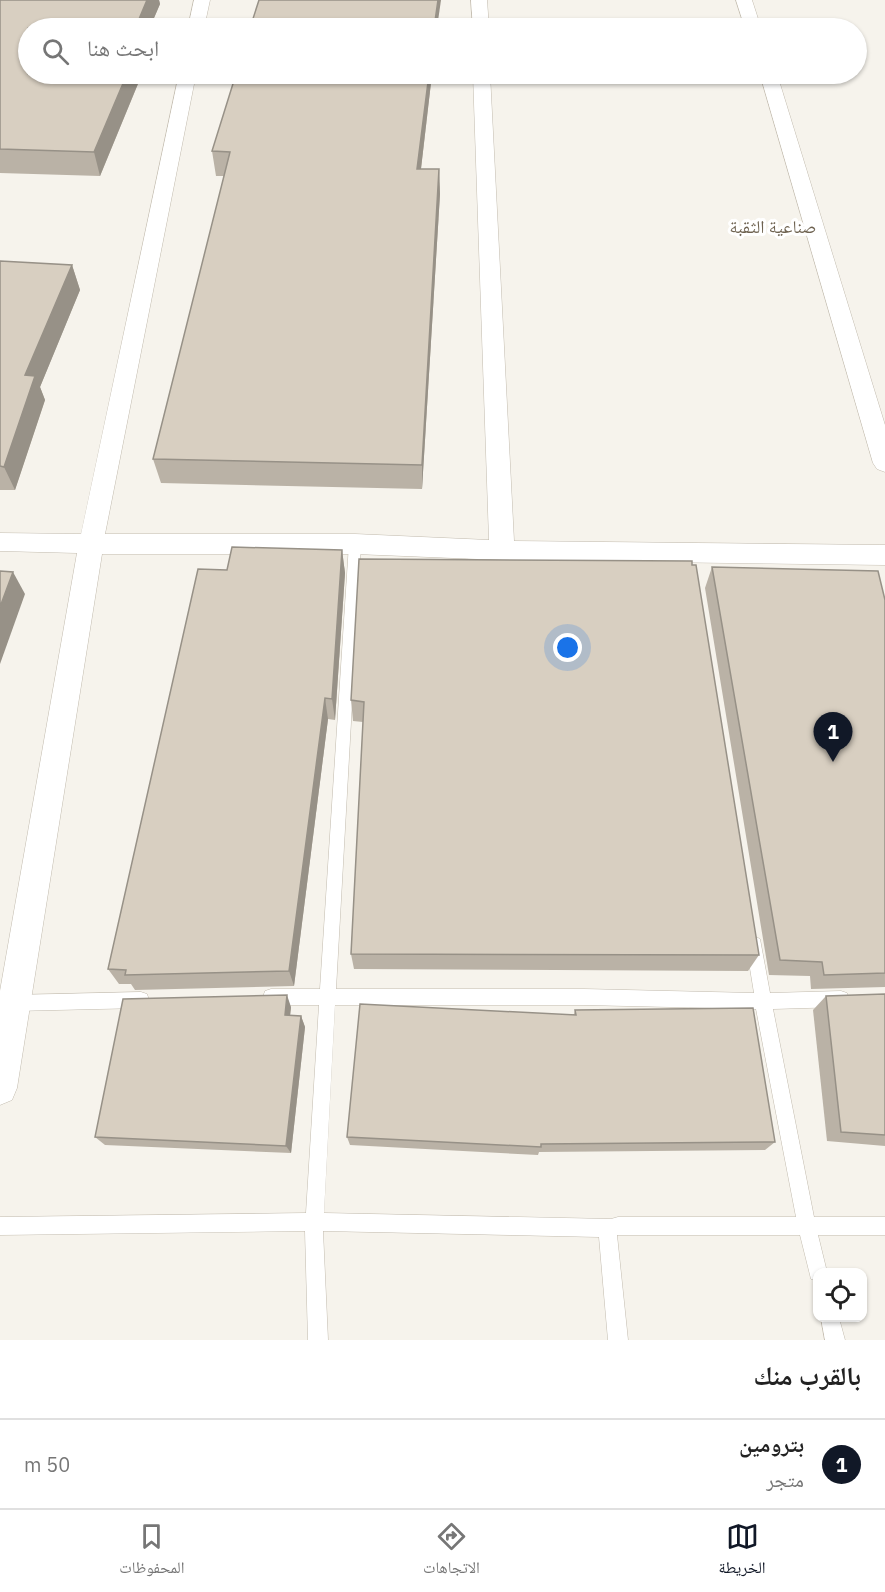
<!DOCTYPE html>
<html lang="ar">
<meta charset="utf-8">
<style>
body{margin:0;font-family:"IBM Plex Sans","Noto Naskh Arabic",sans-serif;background:#f6f6f6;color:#222;direction:rtl}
.controls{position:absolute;right:18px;bottom:18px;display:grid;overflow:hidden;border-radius:12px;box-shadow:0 2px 4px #0004}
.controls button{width:54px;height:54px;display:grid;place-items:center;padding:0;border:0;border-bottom:2px solid #e0e0e0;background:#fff;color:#222;font:30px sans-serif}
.you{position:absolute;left:568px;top:648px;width:21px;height:21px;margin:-15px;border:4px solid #fff;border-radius:50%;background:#1a73e8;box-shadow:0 0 0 9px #1a73e833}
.badge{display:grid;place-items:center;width:39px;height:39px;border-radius:50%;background:#111827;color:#fff;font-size:20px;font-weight:700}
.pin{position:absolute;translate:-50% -50px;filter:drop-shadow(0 2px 3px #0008)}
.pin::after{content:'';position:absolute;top:32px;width:21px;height:18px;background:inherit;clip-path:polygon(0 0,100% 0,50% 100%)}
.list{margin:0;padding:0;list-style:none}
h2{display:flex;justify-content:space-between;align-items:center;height:78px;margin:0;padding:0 24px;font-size:26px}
h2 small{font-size:20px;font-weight:400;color:#767676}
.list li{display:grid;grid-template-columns:39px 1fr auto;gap:18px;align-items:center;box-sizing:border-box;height:90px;padding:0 24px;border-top:2px solid #e0e0e0}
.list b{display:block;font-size:22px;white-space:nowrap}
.list p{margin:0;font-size:20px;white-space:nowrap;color:#767676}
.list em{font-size:20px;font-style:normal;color:#767676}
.icon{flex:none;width:33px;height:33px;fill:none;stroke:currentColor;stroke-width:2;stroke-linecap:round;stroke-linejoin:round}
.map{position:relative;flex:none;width:885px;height:1340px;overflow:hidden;direction:ltr}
.search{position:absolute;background:#fff;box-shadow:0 2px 4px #0004;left:18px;right:18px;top:18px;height:66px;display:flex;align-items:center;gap:15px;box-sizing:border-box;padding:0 21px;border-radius:33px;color:#767676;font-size:22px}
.sheet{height:168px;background:#fff}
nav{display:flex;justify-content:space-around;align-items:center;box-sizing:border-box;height:84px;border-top:2px solid #e0e0e0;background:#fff;font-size:16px;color:#767676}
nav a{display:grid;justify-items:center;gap:3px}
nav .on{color:#111827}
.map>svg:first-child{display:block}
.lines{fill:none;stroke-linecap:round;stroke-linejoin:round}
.lane-casing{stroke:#c2bbae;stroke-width:1}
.street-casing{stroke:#c2bbae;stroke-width:1}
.lane{fill:#fff;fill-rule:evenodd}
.street{fill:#fff;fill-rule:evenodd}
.wall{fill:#bab2a6}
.shaded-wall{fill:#979187}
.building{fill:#d8cfc1;stroke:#979187;stroke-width:1.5}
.labels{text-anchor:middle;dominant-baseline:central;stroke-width:6;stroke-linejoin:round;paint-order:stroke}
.far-neighbourhood-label{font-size:18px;fill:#6e6250;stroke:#fff}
</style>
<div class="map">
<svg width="885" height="1340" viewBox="0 0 885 1340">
<rect width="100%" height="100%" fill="#f6f3ec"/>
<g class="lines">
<g class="lane-casing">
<g id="lane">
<path d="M355 539 361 544 336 989H584L754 993 746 944 748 939 754 936 760 939 770 993 841 991 847 993 849 999 847 1005 841 1007 773 1009 814 1217H885V1235H818L827 1272H818V1281L811 1279 800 1235H617L628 1340H608L599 1237 323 1231 328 1340H308L305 1231 0 1235V1217L306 1213 319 1005H271L265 1003 263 997 265 991 271 989H320L349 544ZM335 1005H584L756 1009 796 1217H618L611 1219 324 1213Z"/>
<polygon points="141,992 147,994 149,1000 147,1006 141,1008 14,1011 8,1009 6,1003 8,997 14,995"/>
<polygon points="821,1318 839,1318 845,1340 825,1340"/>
</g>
</g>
<g class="street-casing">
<g id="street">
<polygon points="194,0 210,0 204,28 188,28"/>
<polygon points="471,0 487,0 489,28 473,28"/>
<polygon points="736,0 752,0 761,28 745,28"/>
<polygon points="179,74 196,74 105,534 355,534 489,540 473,74 490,74 514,541 885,545 885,565 502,560 355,554 102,554 17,1088 12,1100 0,1105 0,991 77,553 0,551 0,533 81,534"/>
<polygon points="760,74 777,74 885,425 885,472 877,469 873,463"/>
</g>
</g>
<use href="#lane" class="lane"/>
<use href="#street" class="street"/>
</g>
<g class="wall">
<polygon points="0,0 159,0 160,4 151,25 151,28 28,28 142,74 100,176 0,173"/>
<polygon points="432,74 421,169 439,169 440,194 422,489 161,483 153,459 224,176 216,176 212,151"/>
<polygon points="0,261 72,265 80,290 40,387 45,400 15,490 0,490"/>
<polygon points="342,550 345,573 335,720 328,719 294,986 135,990 131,984 119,984 108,969 227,570"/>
<polygon points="359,559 759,955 748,971 354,969 351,954 363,722 353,721 351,700"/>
<polygon points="712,567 885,600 885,987 811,989 810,976 769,975 705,588"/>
<polygon points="885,994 885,1146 827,1141 813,1010 826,996"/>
<polygon points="291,1007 290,1015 301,1016 305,1027 291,1153 105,1145 95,1137"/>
<polygon points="575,1010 775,1142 765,1150 539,1152 538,1155 350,1145 347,1137 574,1014"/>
</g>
<g class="shaded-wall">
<polygon points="147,0 159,0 160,4 151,25 151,28 141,28 139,19"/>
<polygon points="438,0 441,0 437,28 434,28"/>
<polygon points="127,74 142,74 100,176 94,152"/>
<polygon points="429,74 432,74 418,194 417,169"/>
<polygon points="439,169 440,194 422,489 422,465"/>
<polygon points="72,265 80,290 40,387 45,400 15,490 4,467 25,375"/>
<polygon points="342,550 345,573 335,720 332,699"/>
<polygon points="13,572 25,594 0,664 0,607"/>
<polygon points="325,698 328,719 294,986 289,971"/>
<polygon points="287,995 291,1007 289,1026 285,1015"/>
<polygon points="301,1016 305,1027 291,1153 286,1146"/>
</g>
<g class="building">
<polygon points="0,0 147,0 139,19 150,20 146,28 28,28 28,74 127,74 94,152 0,149"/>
<polygon points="259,0 438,0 434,28 250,28"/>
<polygon points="236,74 429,74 417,169 439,169 422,465 153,459 230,152 212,151"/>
<polygon points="0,261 72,265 25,375 35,376 4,467 0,466"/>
<polygon points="232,547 342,550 332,699 325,698 289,971 125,975 126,970 108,969 198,569 227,570"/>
<polygon points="359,559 692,561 692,565 696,565 759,955 351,954 364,702 351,700"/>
<polygon points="712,567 878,571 885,600 885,973 824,975 822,962 780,960"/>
<polygon points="0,571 13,572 0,607"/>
<polygon points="885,994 885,1135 841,1132 826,996"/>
<polygon points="287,995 285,1015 301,1016 286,1146 95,1137 123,999"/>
<polygon points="360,1004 576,1015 575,1010 753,1008 775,1142 541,1144 541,1147 347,1137"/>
</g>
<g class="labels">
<g class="far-neighbourhood-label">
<text x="773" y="226">صناعية الثقبة</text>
</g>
</g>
</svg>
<div class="controls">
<button><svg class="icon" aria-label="locate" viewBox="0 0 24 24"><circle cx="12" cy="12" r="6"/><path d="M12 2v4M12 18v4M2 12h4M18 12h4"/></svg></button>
</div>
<div class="you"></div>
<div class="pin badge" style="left:833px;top:762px">1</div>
<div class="search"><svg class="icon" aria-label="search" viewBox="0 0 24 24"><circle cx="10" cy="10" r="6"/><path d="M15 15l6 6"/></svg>ابحث هنا</div>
</div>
<section class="sheet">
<h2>بالقرب منك<small></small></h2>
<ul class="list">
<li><span class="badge">1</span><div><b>بترومين</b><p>متجر</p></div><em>50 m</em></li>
</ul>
</section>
<nav>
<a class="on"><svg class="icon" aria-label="map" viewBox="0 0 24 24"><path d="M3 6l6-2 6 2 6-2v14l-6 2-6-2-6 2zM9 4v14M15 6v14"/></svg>الخريطة</a>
<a><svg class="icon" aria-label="directions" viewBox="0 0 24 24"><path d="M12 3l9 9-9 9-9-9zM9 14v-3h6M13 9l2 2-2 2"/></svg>الاتجاهات</a>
<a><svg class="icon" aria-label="saved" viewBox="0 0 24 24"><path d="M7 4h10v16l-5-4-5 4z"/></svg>المحفوظات</a>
</nav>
